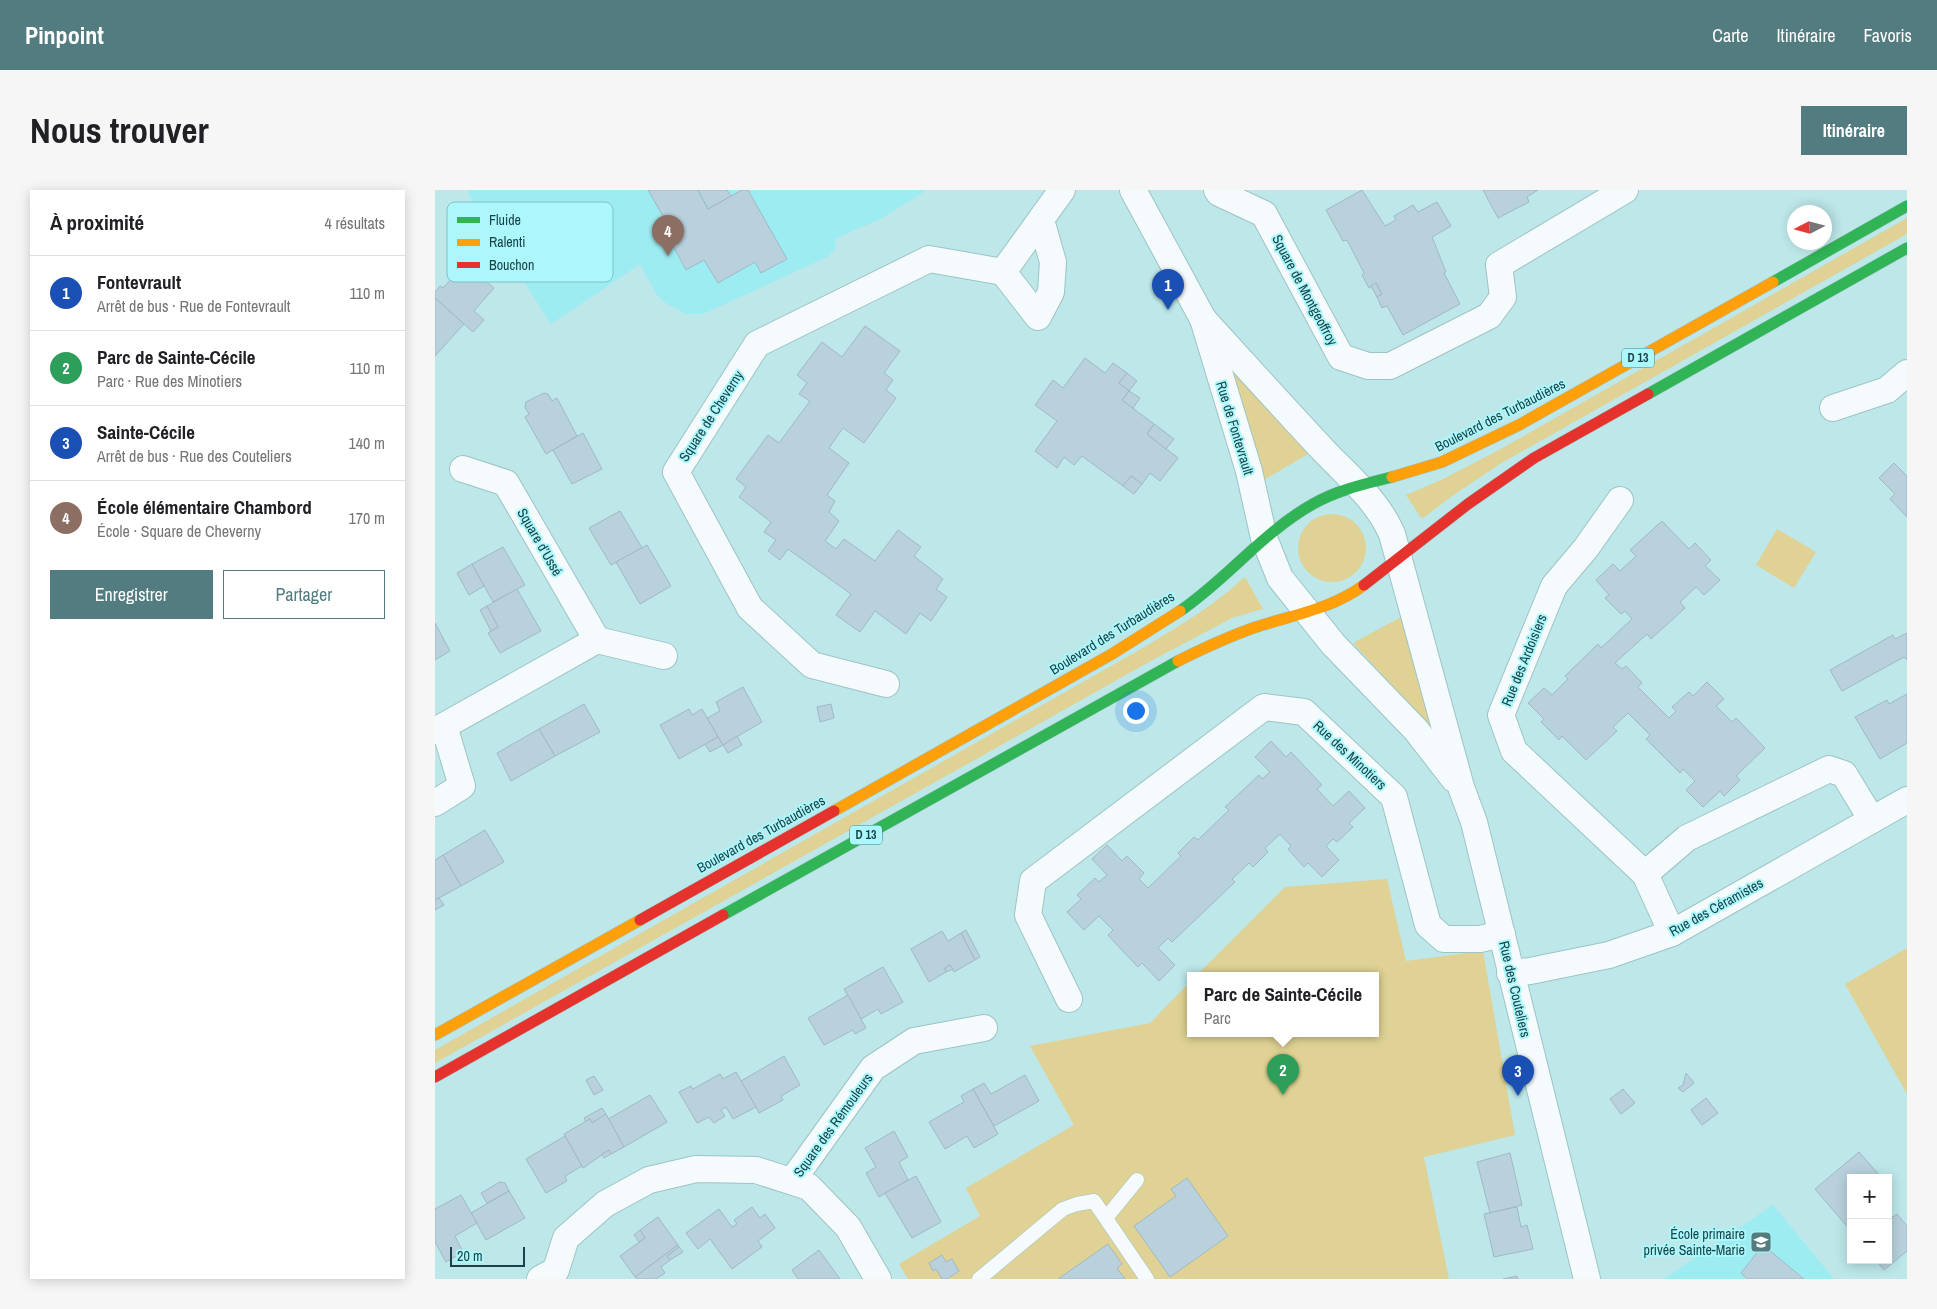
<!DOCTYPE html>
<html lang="fr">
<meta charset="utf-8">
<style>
body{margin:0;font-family:"Archivo Narrow",sans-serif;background:#f6f6f6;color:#202124}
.controls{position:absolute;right:15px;bottom:15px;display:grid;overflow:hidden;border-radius:0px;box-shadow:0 2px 12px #0003}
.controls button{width:45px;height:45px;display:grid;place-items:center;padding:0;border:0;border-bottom:1px solid #e0e0e0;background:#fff;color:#202124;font:25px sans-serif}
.compass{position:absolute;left:1352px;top:15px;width:45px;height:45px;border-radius:50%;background:#fff;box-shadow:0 2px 12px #0003;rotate:264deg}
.scale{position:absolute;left:15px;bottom:12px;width:75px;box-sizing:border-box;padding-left:5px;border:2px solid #194346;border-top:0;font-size:14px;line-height:18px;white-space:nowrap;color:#194346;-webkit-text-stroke:4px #abf7fb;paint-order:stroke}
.you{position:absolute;left:700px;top:520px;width:18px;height:18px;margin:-12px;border:4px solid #fff;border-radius:50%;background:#1a73e8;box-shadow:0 0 0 8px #1a73e833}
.badge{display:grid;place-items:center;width:32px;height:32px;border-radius:50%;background:#527c7f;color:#fff;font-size:16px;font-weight:700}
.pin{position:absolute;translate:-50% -41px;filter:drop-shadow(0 1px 2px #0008)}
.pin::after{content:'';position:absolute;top:26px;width:18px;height:15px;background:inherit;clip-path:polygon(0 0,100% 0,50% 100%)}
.popup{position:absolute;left:752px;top:782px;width:192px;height:65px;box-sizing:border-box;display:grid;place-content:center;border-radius:0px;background:#fff;filter:drop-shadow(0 1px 4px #0005);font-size:16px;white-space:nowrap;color:#757577}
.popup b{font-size:19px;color:#202124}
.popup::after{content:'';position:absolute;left:50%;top:100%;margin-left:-10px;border:10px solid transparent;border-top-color:#fff}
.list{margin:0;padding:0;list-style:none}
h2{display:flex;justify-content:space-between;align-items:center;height:65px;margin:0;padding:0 20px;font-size:21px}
h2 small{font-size:16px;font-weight:400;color:#757577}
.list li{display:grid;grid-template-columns:32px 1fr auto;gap:15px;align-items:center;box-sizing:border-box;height:75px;padding:0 20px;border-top:1px solid #e0e0e0}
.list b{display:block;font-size:19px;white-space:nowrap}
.list p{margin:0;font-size:16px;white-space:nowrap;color:#757577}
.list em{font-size:16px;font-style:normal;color:#757577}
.actions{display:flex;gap:10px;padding:15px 20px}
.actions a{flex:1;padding:11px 0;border:1px solid #527c7f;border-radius:0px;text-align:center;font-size:18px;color:#527c7f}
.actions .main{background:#527c7f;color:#fff}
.map{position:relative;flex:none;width:1472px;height:1089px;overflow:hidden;border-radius:0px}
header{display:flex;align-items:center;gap:30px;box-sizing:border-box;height:70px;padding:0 25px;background:#527c7f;color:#fff}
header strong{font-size:24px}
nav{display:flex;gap:28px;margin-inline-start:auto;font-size:18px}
.intro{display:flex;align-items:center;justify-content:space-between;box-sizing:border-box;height:120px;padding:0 30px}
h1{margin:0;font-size:35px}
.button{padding:12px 22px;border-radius:0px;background:#527c7f;color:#fff;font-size:18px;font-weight:700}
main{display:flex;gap:30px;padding:0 30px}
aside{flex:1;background:#fff;border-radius:0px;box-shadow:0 2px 12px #0003}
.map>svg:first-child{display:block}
.built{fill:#9decf1}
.green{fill:#dfd294}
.building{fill:#b8d1dd;stroke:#a0b9c5}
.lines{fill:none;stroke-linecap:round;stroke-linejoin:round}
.lane-casing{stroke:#9dc4c6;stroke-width:15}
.street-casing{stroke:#9dc4c6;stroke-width:28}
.fast-casing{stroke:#9dc4c6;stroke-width:12}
.slow-casing{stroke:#9dc4c6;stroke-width:12}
.jam-casing{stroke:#9dc4c6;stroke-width:12}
.lane{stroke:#f5fbfc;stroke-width:14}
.street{stroke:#f5fbfc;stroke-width:26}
.fast{stroke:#30b455;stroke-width:11}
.slow{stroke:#ff9f0a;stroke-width:11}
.jam{stroke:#e5322d;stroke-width:11}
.labels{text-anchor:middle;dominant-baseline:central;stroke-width:4;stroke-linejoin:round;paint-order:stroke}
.shield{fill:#abf7fb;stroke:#45797c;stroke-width:1}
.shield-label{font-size:12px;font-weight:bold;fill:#194346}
.street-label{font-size:14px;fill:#194346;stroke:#abf7fb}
.poi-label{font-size:14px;fill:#194346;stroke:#abf7fb;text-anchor:end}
.key{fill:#abf7fb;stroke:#7fc1c5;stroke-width:1}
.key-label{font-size:14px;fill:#194346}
</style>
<header>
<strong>Pinpoint</strong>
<nav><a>Carte</a><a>Itinéraire</a><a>Favoris</a></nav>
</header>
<div class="intro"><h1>Nous trouver</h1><a class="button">Itinéraire</a></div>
<main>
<aside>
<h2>À proximité<small>4 résultats</small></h2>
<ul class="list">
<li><span class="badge" style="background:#1a4fb4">1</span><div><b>Fontevrault</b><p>Arrêt de bus · Rue de Fontevrault</p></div><em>110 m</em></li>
<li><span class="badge" style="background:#2e9e5b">2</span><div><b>Parc de Sainte-Cécile</b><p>Parc · Rue des Minotiers</p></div><em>110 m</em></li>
<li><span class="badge" style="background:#1a4fb4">3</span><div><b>Sainte-Cécile</b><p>Arrêt de bus · Rue des Couteliers</p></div><em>140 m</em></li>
<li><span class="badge" style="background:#8d6e63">4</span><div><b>École élémentaire Chambord</b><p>École · Square de Cheverny</p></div><em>170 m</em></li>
</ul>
<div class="actions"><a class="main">Enregistrer</a><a>Partager</a></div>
</aside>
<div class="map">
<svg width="1472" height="1089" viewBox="0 0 1472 1089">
<rect width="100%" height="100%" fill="#bde7e9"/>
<g class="built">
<polygon points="35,0 492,0 447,28 400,49 400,59 392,67 268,124 251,124 229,112 222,105 205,74 116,134 41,17 33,2"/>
<polygon points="1338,1015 1399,1089 1229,1089"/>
</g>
<g class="green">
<polygon points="1472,28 1472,44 1068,272 1017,306 987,329 971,305 1006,290 1062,261"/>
<polygon points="792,165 873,264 829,290"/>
<circle cx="897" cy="358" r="34"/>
<polygon points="1342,339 1381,362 1359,398 1321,375"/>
<path d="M810 387 828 419 797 428 714 472 0 873V860L706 459C743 437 778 416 810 387Z"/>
<polygon points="966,427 1001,534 995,536 918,453"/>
<polygon points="952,689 971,771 1048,761 1080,945 989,967 1014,1089 473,1089 464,1074 545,1026 531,998 639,935 595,856 715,833 755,792 756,844 940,844 940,786 761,786 850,697"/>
<polygon points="1472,758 1472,904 1410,794"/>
</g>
<g class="building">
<polygon points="213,0 263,0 273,19 307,0 313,0 352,69 326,83 320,72 283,93 269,70 251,80 232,45 237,42"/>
<polygon points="263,0 292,0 296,6 273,19"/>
<polygon points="927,0 950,36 961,30 959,26 978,15 983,22 1002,12 1016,36 997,47 1011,82 1009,83 1025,114 968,145 952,116 947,118 942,107 947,104 941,93 934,98 927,85 929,83 912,50 908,51 891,20"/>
<polygon points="1048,0 1103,0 1092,7 1094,12 1063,28"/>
<polygon points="30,74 59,98 39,121 49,130 38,142 0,108 0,102 5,96 8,98"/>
<polygon points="941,93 947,104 942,107 936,96"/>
<polygon points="0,108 29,134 0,166"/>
<polygon points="430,136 465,161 449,183 458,190 451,200 461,208 429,253 408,238 394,258 414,273 392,305 400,311 394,322 404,331 390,351 401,359 409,349 440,371 463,340 486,357 479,366 508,389 501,399 512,407 496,431 485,423 471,444 440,421 425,442 401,425 416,404 353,359 345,370 333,361 341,350 329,342 336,332 304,307 311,297 301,289 333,245 344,253 375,211 364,204 372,193 362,185 387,152 407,167"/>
<polygon points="650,168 670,183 678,173 692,183 684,193 694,201 687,210 719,234 712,244 743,268 725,291 715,283 707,294 696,286 688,296 647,266 639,275 629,267 622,278 600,261 622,231 600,215 618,190 628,198"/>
<polygon points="692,183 702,191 694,201 684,193"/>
<polygon points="694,201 705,208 698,218 687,210"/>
<polygon points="109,203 113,204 117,211 122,208 142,246 111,264 90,227 94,224 90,217 91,212"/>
<polygon points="719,234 739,249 731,259 712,244"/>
<polygon points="148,243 167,279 137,294 118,260"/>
<polygon points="1459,273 1472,286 1472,327 1455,309 1460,304 1444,288"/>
<polygon points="696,286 707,294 699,304 688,296"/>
<polygon points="185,321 207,358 176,375 154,338"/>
<polygon points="1227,331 1254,359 1260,353 1276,370 1270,376 1285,390 1269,405 1261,397 1245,412 1250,418 1216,449 1212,444 1180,473 1187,479 1191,476 1207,493 1203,497 1234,528 1241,521 1237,517 1254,502 1258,506 1272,492 1289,509 1281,516 1297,532 1301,528 1330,558 1301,586 1305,590 1289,606 1285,601 1268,617 1251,600 1260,591 1248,579 1245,583 1211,549 1215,545 1193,523 1178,537 1182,541 1151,570 1127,546 1124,550 1106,532 1109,529 1093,513 1109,498 1117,505 1133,489 1130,486 1163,454 1166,458 1197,429 1190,421 1186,424 1170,408 1174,405 1161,390 1178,374 1185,381 1201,366 1195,360"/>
<polygon points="212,355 236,396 205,414 181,372"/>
<polygon points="68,357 90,395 58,412 37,374"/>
<polygon points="37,374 49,396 34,405 22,383"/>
<polygon points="82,399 106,441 65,463 53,443 63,437 52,416"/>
<polygon points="52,416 63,437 56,441 45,420"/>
<polygon points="0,433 15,461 0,470"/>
<polygon points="1472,443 1472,470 1469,467 1407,501 1395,480 1458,445 1460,449"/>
<polygon points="308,497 327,532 288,555 272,528 285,521 281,512"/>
<polygon points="1472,504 1472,553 1445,569 1420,527 1452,510 1454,514"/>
<polygon points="149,514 165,542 120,566 104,539"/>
<polygon points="396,514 399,528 385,532 382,517"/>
<polygon points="254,519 257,525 267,519 283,547 244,569 225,535"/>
<polygon points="104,539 120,566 76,591 62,563"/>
<polygon points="302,546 307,555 293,563 288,555"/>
<polygon points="283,547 288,555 275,562 270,554"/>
<polygon points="836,551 851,567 856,562 887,595 882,599 898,616 914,601 930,618 914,633 918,637 902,652 898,649 891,656 904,670 887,687 873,673 869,677 853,659 856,656 845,644 830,658 833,662 818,677 814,673 797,689 800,692 737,752 733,748 723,758 740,775 724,791 707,773 703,777 683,756 673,745 678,740 664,726 649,740 632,722 646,709 642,705 660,688 664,692 672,685 657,669 672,655 687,671 692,666 709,683 704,689 713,698 746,666 743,663 759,647 763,650 794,620 790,617 824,585 827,589 835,582 820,567"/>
<polygon points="50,640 69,672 26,696 8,665"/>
<polygon points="8,665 26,696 0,710 0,670"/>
<polygon points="4,708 9,715 0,720 0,710"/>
<polygon points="531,740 545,767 540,770 526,743"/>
<polygon points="507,741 513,751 526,743 540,770 519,782 515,775 510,778 511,782 494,792 476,759"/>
<polygon points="515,775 518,779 511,782 510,778"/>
<polygon points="448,777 468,812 446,824 443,819 426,829 409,799"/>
<polygon points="413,805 431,838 420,844 418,840 389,855 373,828"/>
<polygon points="349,866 365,895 346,906 348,910 324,923 306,891"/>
<polygon points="301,882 321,917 298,929 291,917 286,920 290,926 279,933 274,927 262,933 244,902 256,896 258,899 285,884 288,889"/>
<polygon points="1251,883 1259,893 1248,902 1243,898 1248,895"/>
<polygon points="590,885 604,911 559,936 538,899 549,893 556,904"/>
<polygon points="159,886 168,900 159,905 151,890"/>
<polygon points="538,899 563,944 539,958 532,946 510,959 494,932 529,912 526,906"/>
<polygon points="1188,899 1200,913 1186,924 1175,909"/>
<polygon points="215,905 232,932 189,957 173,929"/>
<polygon points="1271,908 1283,923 1267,935 1256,920"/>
<polygon points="167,918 171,924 157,933 155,929 151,932 149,928"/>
<polygon points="171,924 189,957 176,964 174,960 148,978 129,944 155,929 157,933"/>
<polygon points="459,941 473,967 464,972 473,990 444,1007 431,983 441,977 430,958"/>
<polygon points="130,946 147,976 130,986 132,991 111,1003 91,969"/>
<polygon points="174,960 176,964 169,968 167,964"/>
<polygon points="1424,962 1446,987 1416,988 1416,1041 1380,999"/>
<polygon points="1075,963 1087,1015 1055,1023 1042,972"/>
<polygon points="481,986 506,1032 477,1048 450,1003"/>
<polygon points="752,988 793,1046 735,1087 699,1036 741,1006 736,999"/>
<polygon points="65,992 70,993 74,1001 52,1013 46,1003"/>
<polygon points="74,1001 90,1028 51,1050 36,1023"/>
<polygon points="26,1005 42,1033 20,1046 28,1062 11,1072 0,1052 0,1019"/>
<polygon points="317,1017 325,1028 330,1024 340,1038 323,1051 327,1057 297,1079 275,1049 263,1059 251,1043 284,1019 297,1037 302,1034 299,1030"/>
<polygon points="1082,1017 1086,1037 1092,1035 1098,1059 1059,1067 1049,1024"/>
<polygon points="1453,1022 1458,1027 1462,1024 1472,1036 1472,1061 1449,1080 1441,1070 1453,1070"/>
<polygon points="223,1027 243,1055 200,1087 185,1066 210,1048 205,1040"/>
<polygon points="205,1040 210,1048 204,1052 199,1045"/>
<polygon points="673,1054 687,1074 682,1078 690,1089 623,1089"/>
<polygon points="243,1055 244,1057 232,1066 235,1070 226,1077 230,1083 221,1089 202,1089 200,1087"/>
<polygon points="1328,1055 1369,1089 1312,1089 1306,1083"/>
<polygon points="244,1057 248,1062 235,1070 232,1066"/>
<polygon points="384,1060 405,1089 363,1089 357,1080"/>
<polygon points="507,1065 511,1072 517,1069 524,1081 512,1089 507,1089 501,1079 498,1081 494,1073"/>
<polygon points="1082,1086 1083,1089 1068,1089"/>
</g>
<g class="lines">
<g class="lane-casing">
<g id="lane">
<polyline points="671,1028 702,990"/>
<polyline points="544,1089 628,1019 642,1014 659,1011 712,1089"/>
</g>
</g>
<g class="street-casing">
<g id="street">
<polyline points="698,0 768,129 814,281 829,348 845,388 898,454 981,540 1019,589"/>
<polyline points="782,0 784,3 829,24 906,167 933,176 955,176 1054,126 1068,107 1064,75 1190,0"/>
<polyline points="568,82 627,0"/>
<path d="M768 129C808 173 849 218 890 262 915 288 942 310 957 344L1026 597 1039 632 1152 1089"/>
<polyline points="1398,218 1452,200 1472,183"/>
<polyline points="1185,310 1151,358 1119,396 1066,525 1079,561 1210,684 1237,743"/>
<polyline points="162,450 229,466"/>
<polyline points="451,494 377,475 315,418 241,282 322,154 494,69 568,82 603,127 616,102 618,72 606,30"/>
<polyline points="0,541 162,450 71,293 28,279"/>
<polyline points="0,613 27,596 9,536"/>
<polyline points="1210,684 1252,648 1394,579 1409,584 1437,630"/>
<polyline points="1075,783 1095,781 1174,765 1237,743 1472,610"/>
<polyline points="634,809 593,725 598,691 829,517 869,522 959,607 993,735 1009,749 1045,749 1067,744"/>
<polyline points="357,991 438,878 479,851 549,838"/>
<polyline points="105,1089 121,1080 131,1048 170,1014 214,990 261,979 321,980 374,997 413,1037 443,1089"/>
</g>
</g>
<g class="fast-casing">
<g id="fast">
<polyline points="1338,92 1472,16"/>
<polyline points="1213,204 1472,58"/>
<path d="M745 421C792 389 828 342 878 314 902 300 930 294 957 287"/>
<polyline points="288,725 743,471"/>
</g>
</g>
<g class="slow-casing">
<g id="slow">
<polyline points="957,287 1007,272 1084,235 1338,92"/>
<path d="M743 471C767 459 795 446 821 437 858 425 897 419 929 395"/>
<polyline points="399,621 677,464 745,421"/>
<polyline points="0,845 205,730"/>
</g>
</g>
<g class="jam-casing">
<g id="jam">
<polyline points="929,395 1033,314 1099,268 1213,204"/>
<polyline points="205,730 399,621"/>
<polyline points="0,887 288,725"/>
</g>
</g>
<use href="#lane" class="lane"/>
<use href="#street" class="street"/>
<use href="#fast" class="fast"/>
<use href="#slow" class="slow"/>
<use href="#jam" class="jam"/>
</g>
<defs>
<g id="school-square" transform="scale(1.125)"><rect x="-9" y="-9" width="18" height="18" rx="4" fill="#527c7f" stroke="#abf7fb"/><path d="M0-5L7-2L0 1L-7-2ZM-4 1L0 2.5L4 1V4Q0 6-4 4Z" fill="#fff"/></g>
</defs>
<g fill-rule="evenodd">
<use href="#school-square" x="1326" y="1052"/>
</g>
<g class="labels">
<g class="shield">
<rect x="1187" y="158.5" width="32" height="19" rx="4"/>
<rect x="415" y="635.5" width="32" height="19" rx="4"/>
</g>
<g class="shield-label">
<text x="1203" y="168">D 13</text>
<text x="431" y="645">D 13</text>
</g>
<g class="street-label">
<text transform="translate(870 100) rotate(62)">Square de Montgeoffroy</text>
<text transform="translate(1065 225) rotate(-27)">Boulevard des Turbaudières</text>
<text transform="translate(276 226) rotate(-57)">Square de Cheverny</text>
<text transform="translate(800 238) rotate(73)">Rue de Fontevrault</text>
<text transform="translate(105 352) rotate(60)">Square d’Ussé</text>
<text transform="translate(677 443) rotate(-32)">Boulevard des Turbaudières</text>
<text transform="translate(1089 470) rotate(-68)">Rue des Ardoisiers</text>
<text transform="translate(915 565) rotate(43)">Rue des Minotiers</text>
<text transform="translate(326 644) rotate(-29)">Boulevard des Turbaudières</text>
<text transform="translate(1281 717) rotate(-29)">Rue des Céramistes</text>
<text transform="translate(1080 799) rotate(77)">Rue des Couteliers</text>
<text transform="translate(398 935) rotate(-54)">Square des Rémouleurs</text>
</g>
<g class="poi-label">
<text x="1310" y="1044">École primaire<tspan x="1310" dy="16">privée Sainte-Marie</tspan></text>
</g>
</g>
<rect x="12" y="12" width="166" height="80" rx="8" class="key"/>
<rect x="22" y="27" width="23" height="6" fill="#30b455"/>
<rect x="22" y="49" width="23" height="7" fill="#ff9f0a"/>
<rect x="22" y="72" width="23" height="6" fill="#e5322d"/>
<g class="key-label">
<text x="54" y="35">Fluide</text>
<text x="54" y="57">Ralenti</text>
<text x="54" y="80">Bouchon</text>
</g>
</svg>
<div class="controls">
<button>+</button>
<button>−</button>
</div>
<svg class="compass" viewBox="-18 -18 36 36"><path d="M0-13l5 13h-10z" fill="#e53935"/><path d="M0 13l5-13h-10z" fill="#757577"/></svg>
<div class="scale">20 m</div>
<div class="you"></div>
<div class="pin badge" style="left:733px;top:120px;background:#1a4fb4">1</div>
<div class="pin badge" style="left:848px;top:905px;background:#2e9e5b">2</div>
<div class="popup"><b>Parc de Sainte-Cécile</b>Parc</div>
<div class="pin badge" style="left:1083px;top:906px;background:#1a4fb4">3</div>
<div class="pin badge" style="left:233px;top:66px;background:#8d6e63">4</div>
</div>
</main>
